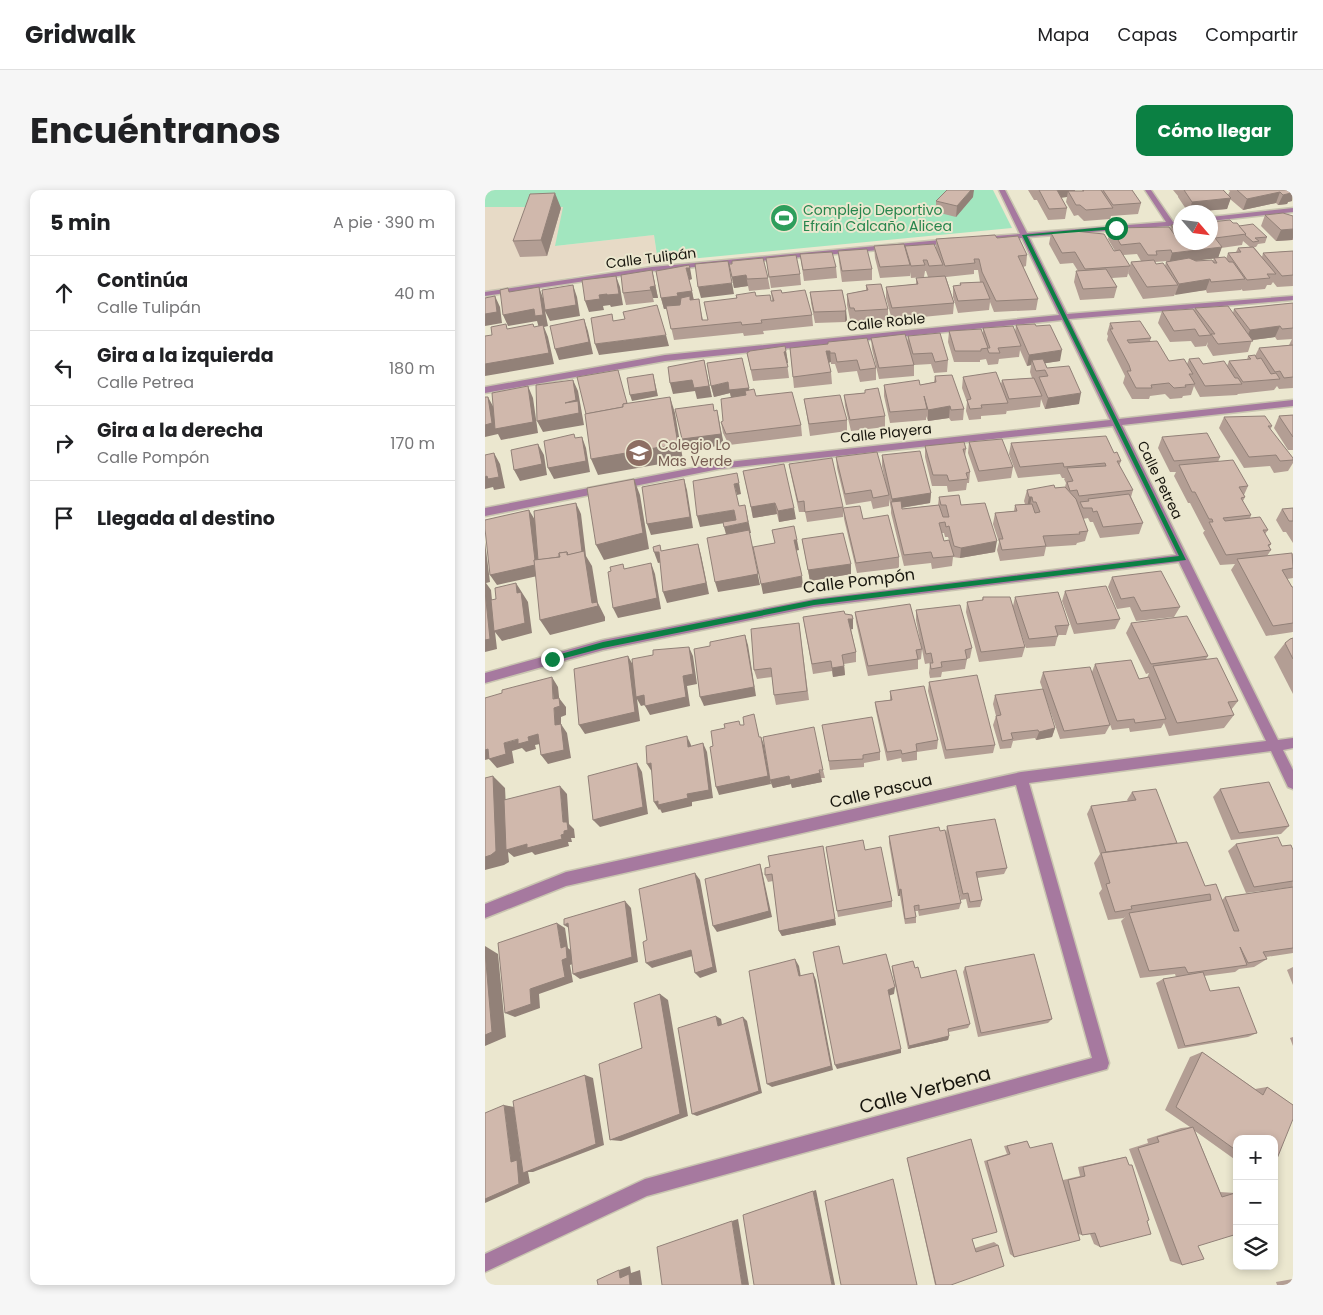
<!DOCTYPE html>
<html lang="es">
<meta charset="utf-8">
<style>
body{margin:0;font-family:Poppins,sans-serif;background:#f6f6f6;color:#202124}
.controls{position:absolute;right:15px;bottom:15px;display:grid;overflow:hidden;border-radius:10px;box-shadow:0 2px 8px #0003}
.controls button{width:45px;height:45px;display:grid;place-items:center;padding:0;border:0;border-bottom:1px solid #e0e0e0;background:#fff;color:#202124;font:25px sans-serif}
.compass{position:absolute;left:688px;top:15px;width:45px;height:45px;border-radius:50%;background:#fff;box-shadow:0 2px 8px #0003;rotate:118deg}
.stop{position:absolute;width:15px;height:15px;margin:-11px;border:4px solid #0b8043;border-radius:50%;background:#fff}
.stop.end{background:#0b8043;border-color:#fff;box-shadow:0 1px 5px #0008}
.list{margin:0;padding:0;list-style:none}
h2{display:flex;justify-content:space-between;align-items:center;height:65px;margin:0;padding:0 20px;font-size:21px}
h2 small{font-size:16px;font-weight:400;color:#757577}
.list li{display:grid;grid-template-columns:32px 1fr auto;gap:15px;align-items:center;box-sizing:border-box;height:75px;padding:0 20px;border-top:1px solid #e0e0e0}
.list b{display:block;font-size:19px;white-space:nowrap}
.list p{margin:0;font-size:16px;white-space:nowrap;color:#757577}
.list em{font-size:16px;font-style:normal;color:#757577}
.icon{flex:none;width:28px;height:28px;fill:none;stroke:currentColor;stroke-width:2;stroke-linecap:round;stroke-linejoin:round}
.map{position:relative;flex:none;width:808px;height:1095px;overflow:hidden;border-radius:10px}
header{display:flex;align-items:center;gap:30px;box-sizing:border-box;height:70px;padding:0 25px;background:#fff;border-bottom:1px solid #e0e0e0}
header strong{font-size:24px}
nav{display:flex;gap:28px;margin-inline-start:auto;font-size:18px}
.intro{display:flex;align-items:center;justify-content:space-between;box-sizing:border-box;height:120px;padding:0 30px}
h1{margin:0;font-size:35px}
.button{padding:12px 22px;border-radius:10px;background:#0b8043;color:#fff;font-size:18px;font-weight:700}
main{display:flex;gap:30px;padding:0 30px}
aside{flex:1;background:#fff;border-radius:10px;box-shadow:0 2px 8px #0003}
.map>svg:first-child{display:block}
.education{fill:#e7dac6}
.green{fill:#a2e6bf}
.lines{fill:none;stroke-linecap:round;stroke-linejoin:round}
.street-casing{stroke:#c9c5b0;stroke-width:3}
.street{fill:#a6799f;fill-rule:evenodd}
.wall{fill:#b39e94;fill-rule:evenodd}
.shaded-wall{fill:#928178}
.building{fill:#d0b8ac;stroke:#928178}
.route{fill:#0b8043}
.labels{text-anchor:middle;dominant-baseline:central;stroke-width:4;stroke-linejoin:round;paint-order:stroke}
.far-leisure-label{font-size:14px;fill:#27864d;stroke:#ebe7cf;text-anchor:start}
.far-street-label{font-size:14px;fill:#17150d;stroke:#ebe7cf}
.far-education-label{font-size:14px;fill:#785e54;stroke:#ebe7cf;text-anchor:start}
.street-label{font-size:16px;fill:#17150d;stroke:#ebe7cf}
.near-street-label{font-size:19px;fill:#17150d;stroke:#ebe7cf}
</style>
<header>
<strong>Gridwalk</strong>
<nav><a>Mapa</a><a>Capas</a><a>Compartir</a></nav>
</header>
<div class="intro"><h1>Encuéntranos</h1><a class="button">Cómo llegar</a></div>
<main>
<aside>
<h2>5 min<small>A pie · 390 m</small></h2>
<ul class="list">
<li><svg class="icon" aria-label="ahead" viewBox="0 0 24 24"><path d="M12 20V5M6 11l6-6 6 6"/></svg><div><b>Continúa</b><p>Calle Tulipán</p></div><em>40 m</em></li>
<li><svg class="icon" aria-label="left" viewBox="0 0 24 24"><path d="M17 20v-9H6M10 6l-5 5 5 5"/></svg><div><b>Gira a la izquierda</b><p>Calle Petrea</p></div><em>180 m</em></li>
<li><svg class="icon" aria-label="right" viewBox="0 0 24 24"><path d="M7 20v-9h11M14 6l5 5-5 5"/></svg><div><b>Gira a la derecha</b><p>Calle Pompón</p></div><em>170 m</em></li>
<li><svg class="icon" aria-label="arrive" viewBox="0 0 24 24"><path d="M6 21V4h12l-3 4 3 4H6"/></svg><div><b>Llegada al destino</b></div></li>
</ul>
</aside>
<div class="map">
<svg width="808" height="1095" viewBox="0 0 808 1095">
<rect width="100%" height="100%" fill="#ebe7cf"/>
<polygon class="education" points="0,17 79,17 71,56 169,45 173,72 0,102"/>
<polygon class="green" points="0,0 508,0 527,38 173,72 169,45 70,56 78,17 0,17"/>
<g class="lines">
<g class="street-casing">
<g id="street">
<polygon points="514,0 520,0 542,43 681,32 660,0 666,0 688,32 696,31 696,35 544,47 582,124 808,106 808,110 584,129 634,229 808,210 808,216 637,235 793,550 808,548 808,558 798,560 808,580 808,599 803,597 786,561 544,593 624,873 622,879 162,1006 0,1082 0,1064 160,989 607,868 531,595 81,696 0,728 0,714 81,682 536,582 781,551 694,372 329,417 118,460 0,493 0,483 118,450 329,409 691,365 628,236 234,279 0,326 0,318 234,273 625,230 577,130 180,171 0,203 0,197 180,165 574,125 537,48 496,51 492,49 496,47 535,44"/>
<polygon points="808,18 808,22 726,31 726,27"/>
<polygon points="466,49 469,49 469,53 167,81 0,106 0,102 167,77"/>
</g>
</g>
<use href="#street" class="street"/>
</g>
<g class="wall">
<polygon points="543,0 590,0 590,1 597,1 597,0 647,0 656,13 653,24 626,26 625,29 599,31 593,25 589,26 581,12 582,7 576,7 582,18 580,29 563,30 552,10 549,10"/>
<polygon points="688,0 739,0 743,5 745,1 743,0 808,0 807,11 803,12 802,14 793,15 791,13 758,20 745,9 742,19 707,22 703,22 693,7 693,6"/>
<polygon points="488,7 471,27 451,22 451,11"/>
<polygon points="76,18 62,66 35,67 28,51"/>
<polygon points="780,25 808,26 808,50 807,50 791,51 776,36"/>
<path d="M726 32 748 33 782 47 780 53 773 54 771 57H769L777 67 778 63 808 61V96L792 97 788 92 786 95H782L780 99 758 101 756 99V100L722 103 721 100 690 104 689 106 658 109 643 83 646 72 656 71 652 64 638 65 645 76 642 87 627 88 632 97 629 108 595 110 589 92 591 81H593L588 73 575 74 564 54 566 43 630 61 623 49 626 38 685 39 686 35 696 34V52H726ZM758 51 765 57 753 58 751 62 743 63 741 69 729 68 728 71 711 70 733 68 736 58 757 55ZM682 71 681 72 680 76 671 74 670 72Z"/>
<polygon points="512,48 542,65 541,76 538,77 553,109 551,120 509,122 505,112 504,120 473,123 468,107 468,96 475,95 475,93 495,92 493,80 489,80 489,84 461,87 469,113 468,124 407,130 401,108 401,97 431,94 431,88 443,87 441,81 440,81 439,87 426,88 425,82 425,86 395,88 390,68 389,56 420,60 420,56 451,58 451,49"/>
<polygon points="353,61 387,79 387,90 357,92 354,72"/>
<polygon points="315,64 351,77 352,88 319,91"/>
<polygon points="281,68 315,84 316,95 286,98"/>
<polygon points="244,74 283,88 285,99 264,101 263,96 249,98"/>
<polygon points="167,80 173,108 168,108 169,112 141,115 138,103"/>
<polygon points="171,81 207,89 204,90 209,110 216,121 218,130 223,130 251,108 251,105 271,106 286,111 287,111 286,101 297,103 327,125 328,136 278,141 279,144 259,146 258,143 189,150 182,119 179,119 176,108"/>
<polygon points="381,95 403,119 403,130 370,133 369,129 365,129 362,115 362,104 381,100"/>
<polygon points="357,100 362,130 360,132 330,133 326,113 325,102"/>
<polygon points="808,113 808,149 792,150 790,147 767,150 763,162 728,166 722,156 723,152 721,156 710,157 706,151 685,152 673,133 677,121 709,120 710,118 748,123 749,119"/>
<polygon points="625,133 666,148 665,151 684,171 702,174 704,169 718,174 742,176 744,171 762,170 763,166 770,166 774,158 804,155 807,149 808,149 808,198 794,199 792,196 789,200 753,204 752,205 715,207 709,196 706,205 698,206 697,208 685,209 680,204 665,206 664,209 647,209 638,193 640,186 622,150 623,146 622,144"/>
<polygon points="531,135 551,136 575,171 560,173 562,178 594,214 560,219 556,209 555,217 522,221 522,220 521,224 496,226 496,229 484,230 481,221 482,212 477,198 478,187 516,194 517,190 547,188 545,182 546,175 542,176 535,160 534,167 514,169 513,174 503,175 501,169 495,170 495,172 469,172 463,152 464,141 498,143 498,138 530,142"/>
<polygon points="423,146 463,170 462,182 449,183 446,174 429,175 429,186 394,189 387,159 386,148 422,152"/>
<polygon points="343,154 391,178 391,190 375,192 372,181 353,183 350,174 346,174 346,172 343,173 346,182 347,194 309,198 305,158"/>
<polygon points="301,161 303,173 302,173 304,188 268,191 262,163"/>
<polygon points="450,186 479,219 478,230 466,231 464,228 443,231 441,226 441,230 405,233 399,206 399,195 435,195 449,192"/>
<polygon points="226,196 264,200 271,206 316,235 317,246 244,255 238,243 236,232 238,231 246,207 245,203 229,207"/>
<polygon points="380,200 400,226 400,237 366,241 360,216 359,205 380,203"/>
<polygon points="319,209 362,230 362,241 325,246 321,220"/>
<polygon points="808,225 808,260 803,260 789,238 794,226"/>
<polygon points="739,227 787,236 785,240 808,268 808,273 803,281 789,283 785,276 759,278 734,238"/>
<polygon points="677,247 735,267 733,272 763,296 759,305 760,307 758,311 766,325 765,328 783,340 780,344 786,354 784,357 786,360 782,366 808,364 808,388 802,389 807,397 808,397 808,442 781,446 746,380 750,374 735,375 718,343 720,340 719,340 705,313 703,313 689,286 691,282 685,282 673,258"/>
<polygon points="484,252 528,277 526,288 493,292 483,263"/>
<polygon points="526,253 629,263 636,271 634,276 648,300 646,307 658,333 654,344 615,348 608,332 605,332 603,328 598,329 603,341 600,351 592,353 591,355 561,357 559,366 515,371 512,360 514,352 508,334 510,323 529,321 530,315 540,314 539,311 542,300 580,297 581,293 579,289 580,288 577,288 575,284 533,288 524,264"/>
<polygon points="440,256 481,259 480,266 485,282 484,293 482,293 481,300 463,302 462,296 447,296 440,267"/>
<path d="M397 265 446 303 445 313 417 318V319L453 315 454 307 476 315 510 362 475 368 468 367 467 376 447 379 446 373 419 376 406 323V319L404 309V316L388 319 386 311 361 315 352 278 351 267 401 295 397 276ZM457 343H459L460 347H463L464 350 459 351Z"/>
<polygon points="304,274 358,317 358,327 322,332 320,322 314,322 306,285"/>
<polygon points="258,281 311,329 294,332 292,324 268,328"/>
<polygon points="358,318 378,329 414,367 414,378 372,383 359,329"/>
<polygon points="808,318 808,353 801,342 798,342 791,330 797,319"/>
<polygon points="317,349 366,374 366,384 325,391"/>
<polygon points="627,387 695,417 689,427 651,431 645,417 632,419 623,397"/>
<polygon points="580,401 635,429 630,439 589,444 577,411"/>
<polygon points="498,407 528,416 530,407 584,435 581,445 573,445 570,456 541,458 530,425 540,457 537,467 494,472 481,422 482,412 497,410"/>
<polygon points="431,420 487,458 485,468 482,469 480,479 457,482 456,487 445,488 444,483 445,473 440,474 431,430"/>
<polygon points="370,422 437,459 436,469 433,470 433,479 383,486 371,432"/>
<polygon points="360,424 368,429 368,439 366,439 371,462 371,472 359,474 360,485 348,487 347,481 328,484 318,427"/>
<polygon points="314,433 324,510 291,515 289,505 287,487 272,489 269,480"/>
<polygon points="646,433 723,466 721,469 753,511 746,520 749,525 739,538 684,546 679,533 676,538 645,542 644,538 627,540 619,517 625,535 620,544 575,549 555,492 558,482 607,482 610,474 654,489 662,488 664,483 661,484 641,443"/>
<polygon points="808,448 808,504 789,467 800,453"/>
<polygon points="444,492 510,555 508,563 460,569 443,501"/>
<polygon points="405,501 453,550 452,559 432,562 432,570 417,572 416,568 402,571 391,521 390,512 405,510"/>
<polygon points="510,505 570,538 567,547 551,550 550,548 528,551 526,558 515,559 508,535 511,526 508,514"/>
<polygon points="339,544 395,562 395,570 379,573 379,577 345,580"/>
<polygon points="338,580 340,588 336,588 337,592 307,598 306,594 288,598 285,590"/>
<polygon points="735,599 804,636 796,644 746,650 728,607"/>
<polygon points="647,602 692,653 720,696 737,710 740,707 808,697 808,763 781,767 782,769 769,777 754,779 750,782 719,786 725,801 772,843 763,847 693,859 671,793 678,789 691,787 690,784 655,788 636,731 643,724 639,728 623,730 614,703 617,699 609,673 615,664 602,624 606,616 643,611 642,610"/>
<polygon points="462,636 522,678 519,684 492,688 497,710 495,717 483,718 481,709 476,710 462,650 476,713 474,719 434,726 433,721 430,721 431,727 431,733 420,734 415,706 413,706 404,653 404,646 455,641 461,643"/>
<polygon points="751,654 797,656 808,660 808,697 761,703 743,661"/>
<polygon points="341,657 380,660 407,711 407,717 353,727"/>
<polygon points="339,663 351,735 297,746 294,741 288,691 283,692 280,685"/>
<polygon points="407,776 430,778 436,788 485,834 483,838 464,842 464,846 463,850 423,859 407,780"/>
<polygon points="480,777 567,829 563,833 493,847 478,782"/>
<polygon points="808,777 808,795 802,780"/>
<polygon points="808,847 808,856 805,848"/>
<polygon points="717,862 770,899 782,897 808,915 752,949 752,971 710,941 735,1002 750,1003 713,1056 697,1075 685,1071 644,959 663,953 662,949 696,938 705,937 680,920 705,867"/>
<polygon points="542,951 545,958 578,990 595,986 593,977 635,968 641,967 662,1031 615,1057 609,1054 605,1044 597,1045 593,1044 529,1067 525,1064 499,971 522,964 519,956"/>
<polygon points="422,968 487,1049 490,1058 509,1052 513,1055 466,1095 450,1095"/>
<polygon points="808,1089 808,1095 792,1095 791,1092"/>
</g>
<g class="shaded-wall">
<polygon points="486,0 489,0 488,7 471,27 472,16"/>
<polygon points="570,0 590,0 589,5 583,1 582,7 569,9"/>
<polygon points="804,1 808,1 807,11 803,12 802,14 793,15 798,5"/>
<polygon points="795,2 791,13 758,20 762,9"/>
<polygon points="70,3 76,18 62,66 56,50"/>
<polygon points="746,8 742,19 704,22 707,12"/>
<polygon points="808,39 808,48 807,50 791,51 796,40"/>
<polygon points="737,57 733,68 684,74 687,63"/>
<polygon points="201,78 205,78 207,89 204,90"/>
<polygon points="167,80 173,108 168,108 165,97"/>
<polygon points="261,85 263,96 249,98 247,87"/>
<polygon points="131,86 135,97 138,115 126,117 125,115 118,116 119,120 104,122 100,111"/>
<polygon points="725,89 721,100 690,105 694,94"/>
<polygon points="247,93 249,104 216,108 213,97"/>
<polygon points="88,95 92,107 95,126 65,131 60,121 63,136 59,137 63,147 69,174 0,186 0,174 54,138 52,131 23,136 18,125 54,97 58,108"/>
<polygon points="207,101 209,112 196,117 179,119 176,108 192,103"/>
<polygon points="10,106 15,117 17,133 0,136 0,124"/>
<polygon points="361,119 362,130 360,132 360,121"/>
<polygon points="99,129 103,141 108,164 74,170 70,159"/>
<polygon points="795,136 790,147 760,151 765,140"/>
<polygon points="181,145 184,156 114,165 110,154"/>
<polygon points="577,160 575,171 549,175 547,170 546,175 542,176 544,165"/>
<polygon points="301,161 303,173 300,173 299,162"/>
<polygon points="341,161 345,161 346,172 342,173"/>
<polygon points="219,170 227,207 212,209 210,201 188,204 185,193"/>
<polygon points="168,184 173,206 147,211 145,205"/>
<polygon points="88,190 93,201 99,235 58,242 52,231 80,213"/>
<polygon points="243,192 264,198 266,209 247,211 245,203 229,207 226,196"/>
<polygon points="43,196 48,208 53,243 16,250 13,244 0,247 0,235 3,207 9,218"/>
<polygon points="596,203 594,214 560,219 563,208"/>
<polygon points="185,207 190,223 198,270 113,285 106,269"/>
<polygon points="465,216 464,228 443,231 443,220"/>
<polygon points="232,220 239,255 201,261 197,249"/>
<polygon points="97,247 101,258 105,282 69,289 63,278"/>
<polygon points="53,254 59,265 62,285 35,291 29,280"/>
<polygon points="9,263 15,274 20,298 9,300 8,297 0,299 0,287"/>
<polygon points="149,289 155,305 164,359 119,370 111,355"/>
<polygon points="199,289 202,300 208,338 166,345 162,334"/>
<polygon points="254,293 256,304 252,305 249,294"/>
<polygon points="446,303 445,313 408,319 407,309"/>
<polygon points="544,307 547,307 544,318 542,318"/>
<polygon points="91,313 96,324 101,366 107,376 113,413 120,427 120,431 65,445 55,430 57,385 12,395 5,385 44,320 50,330"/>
<polygon points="290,313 292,324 268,328 266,317"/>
<polygon points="260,315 266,343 264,343 275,395 233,402 230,392 242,348 239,337 263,332"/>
<polygon points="309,318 311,329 294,332 293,321"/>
<polygon points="249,320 252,331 215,337 212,326"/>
<polygon points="309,350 312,350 314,360 310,361"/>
<polygon points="512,351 510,362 475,368 476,358"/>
<polygon points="0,352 5,392 1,393 6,400 10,441 32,403 31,393 43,412 47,443 17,451 10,442 12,459 0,462"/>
<polygon points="213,354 216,365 224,404 182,413 178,402"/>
<polygon points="169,362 174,362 178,372 173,373"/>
<polygon points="166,373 170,384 176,419 133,428 128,418"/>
<polygon points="366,374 366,384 325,391 323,380"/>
<polygon points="317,386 318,397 278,404 276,394"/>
<polygon points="363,429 368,429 368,439 364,440"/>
<polygon points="260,445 263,455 271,506 219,516 215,507"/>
<polygon points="204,457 208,466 212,494 202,496 205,516 165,525 160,516 198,486"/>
<polygon points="143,466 148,475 159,505 163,514 156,516 152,509 155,531 100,544 94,535"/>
<polygon points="359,476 360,485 348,487 347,478"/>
<polygon points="67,487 73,497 75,516 74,508 81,517 81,525 76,527 76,534 82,543 86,568 63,574 56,565 70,535"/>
<polygon points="570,538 567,547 551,550 554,542"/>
<polygon points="53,544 60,553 50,555 51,559 41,562 37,558 27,561 29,573 12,578 4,569 0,570 0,560 19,553"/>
<polygon points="202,546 206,555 208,566 203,557"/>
<polygon points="276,547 279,555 286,594 234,605 231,597"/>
<polygon points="218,553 222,562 228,608 207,612 207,616 177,623 175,619 174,620 169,612 202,604"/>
<polygon points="152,573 157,582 163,624 115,637 108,630"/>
<polygon points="166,573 167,582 162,574"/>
<polygon points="335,583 337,592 307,598 306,594 288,598 285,590 304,586"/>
<polygon points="8,586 20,598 23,659 76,645 78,632 75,596 82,604 84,634 89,639 90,648 86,648 87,652 83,652 84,656 50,665 47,662 29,667 23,662 24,672 19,675 0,680 0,667"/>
<polygon points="339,663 351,735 297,746 294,741"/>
<polygon points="275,674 277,681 287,727 232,742 228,736"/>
<polygon points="210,683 215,690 232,782 215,788 210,783"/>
<polygon points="416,699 415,706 413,706 414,700"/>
<polygon points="140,711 146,718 153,772 95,789 88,784"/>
<polygon points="72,733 80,738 83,758 88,762 90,773 85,775 88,792 54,804 55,818 30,827 20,823 77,770 76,758"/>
<polygon points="83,733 87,740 79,735"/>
<polygon points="0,756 13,764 21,847 0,856"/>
<polygon points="206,760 211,765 167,778 161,773"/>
<polygon points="310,769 314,776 317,793 314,786"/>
<polygon points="328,783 331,790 348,880 287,897 282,894"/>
<polygon points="410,797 409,804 403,806 403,800"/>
<polygon points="175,804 183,810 203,926 136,951 125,950"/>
<polygon points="231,826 236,829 238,840 233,836"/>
<polygon points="258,827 262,831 277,903 212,926 207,924"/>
<polygon points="464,846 463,850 423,859 424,856"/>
<polygon points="416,859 416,863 352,879 350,875"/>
<polygon points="100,885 108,888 119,955 48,982 43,982 45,993 0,1013 0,1009 26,972 19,915 29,917 36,970 42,970"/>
<polygon points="331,1000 350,1095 347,1095 328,1001"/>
<polygon points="253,1029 264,1095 257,1095 247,1031"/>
<polygon points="145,1076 146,1083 155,1080 157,1095 145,1095 135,1088 134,1080"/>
</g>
<g class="building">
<polygon points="462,0 486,0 472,16 451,11"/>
<polygon points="554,0 572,0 582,18 564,19"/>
<polygon points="598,0 616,0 628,18 601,20 595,15 591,15 583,1 599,1"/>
<polygon points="618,0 647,0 656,13 628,15"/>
<polygon points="699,0 738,0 746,8 707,12"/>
<polygon points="752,0 808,0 808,1 804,1 806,3 798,5 795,2 762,9"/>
<polygon points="70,3 56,50 28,51 45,4"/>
<polygon points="798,23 808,26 808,39 796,40 780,25"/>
<polygon points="745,30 748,33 752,33 761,44 730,48 737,57 687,63 686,60 671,61 672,65 663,65 655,53 636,55 626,38 684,37 696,54 700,54 699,52 726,52 726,32"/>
<polygon points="696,34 696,48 686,35"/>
<polygon points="768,34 782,47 770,48 774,51 768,52 760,45 761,44 754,36"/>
<polygon points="589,41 619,44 629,61 635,60 645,76 600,79 590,62 577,63 566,43"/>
<polygon points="510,45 512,48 533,46 542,65 533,66 553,109 511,111 497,82 494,69 489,69 490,73 460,76 451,49"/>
<polygon points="419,54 425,75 395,77 389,56"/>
<polygon points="449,54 458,75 444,76 442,70 438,70 440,75 426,76 420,56"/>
<polygon points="768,57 791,84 782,84 785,88 762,90 743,63 756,62 753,58"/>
<polygon points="382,59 387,79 357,81 353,61"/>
<polygon points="808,61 808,85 797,86 778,63"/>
<polygon points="347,62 351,77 318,80 315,64"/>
<polygon points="311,65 315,84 284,87 281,68"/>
<polygon points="740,67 744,72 748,72 760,89 726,92 725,89 694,94 681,72 704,68 711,71 727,70 729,73 732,73 729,68"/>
<polygon points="278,68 283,88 262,89 261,85 247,87 244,74 247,74 247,71"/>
<polygon points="669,70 671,74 678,73 693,95 662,97 646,72"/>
<polygon points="243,71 247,93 213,97 210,74"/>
<polygon points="204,75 205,78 201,78 207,101 192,103 193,106 176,108 171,81"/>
<polygon points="621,79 632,97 598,99 591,81"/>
<polygon points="167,80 170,96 165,97 166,100 138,103 136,85"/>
<polygon points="131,86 134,104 122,105 122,104 114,105 115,109 100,111 97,90"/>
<polygon points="460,86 469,113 407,118 401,97 433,94 431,88"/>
<polygon points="498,92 505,109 473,111 468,96 476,95 475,93"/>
<polygon points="396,94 403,119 370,121 369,118 365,118 362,104 383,100 381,95"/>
<polygon points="88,95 91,115 60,120 57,100"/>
<polygon points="54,97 58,125 50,126 49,119 18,125 15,100 23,98 24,102"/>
<polygon points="296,100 297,103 320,100 327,125 276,130 277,133 257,135 256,132 186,139 181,116 195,115 196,108 205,106 205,110 214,109 217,130 223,130 219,112 252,108 251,105 270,102 271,106 285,105 286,111 289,111 286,101"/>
<polygon points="357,100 361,119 360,121 329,122 325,102"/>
<polygon points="10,106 12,122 0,124 0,108"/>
<polygon points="808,113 808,138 797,139 795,136 765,140 749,119"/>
<polygon points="172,115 181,145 110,154 106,128 127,124 128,131 140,129 138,122"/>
<polygon points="743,116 768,151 733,154 726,144 730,144 710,118"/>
<polygon points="708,119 726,145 714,146 710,139 689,141 677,121"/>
<polygon points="99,129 104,152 70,159 65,136"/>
<polygon points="655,131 666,148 642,150 644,153 672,151 684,171 699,169 708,184 704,184 710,194 700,195 701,197 689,198 684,193 666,195 667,198 651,198 642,181 646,181 644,175 625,139 628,139 625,133"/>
<polygon points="21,134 22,139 48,134 49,137 58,135 64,163 0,174 0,146 7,145 6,137"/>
<polygon points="550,134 551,136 565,135 577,160 544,165 531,135"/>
<polygon points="528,136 536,156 513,158 515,163 504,163 502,158 505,158 498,138"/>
<polygon points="496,139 503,158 496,159 496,161 470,161 464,141"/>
<polygon points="455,143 463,170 450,172 447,163 428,164 423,146"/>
<polygon points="420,144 429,175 394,178 386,148"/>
<polygon points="382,148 391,178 375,180 372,170 352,172 350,163 345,163 345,161 341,161 346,182 308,187 305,158 343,154 343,152"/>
<polygon points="808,155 808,187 799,188 795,181 790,182 774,158"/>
<polygon points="300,156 301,161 299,162 303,177 266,180 262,163 265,161"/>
<polygon points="770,165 772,169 776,168 786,184 791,183 795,189 758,192 744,171 766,169 763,166"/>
<polygon points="257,168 264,198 244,200 243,192 226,196 222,173"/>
<polygon points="714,168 718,174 739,171 750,188 753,188 757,194 720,196 704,169"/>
<polygon points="558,169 562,178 584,176 596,203 563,208 554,187 563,186 560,180 551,181 547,170"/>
<polygon points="219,170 224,196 209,198 207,190 185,193 183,177"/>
<polygon points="133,180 142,213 138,214 138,217 101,224 92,187"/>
<polygon points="511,182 523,213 496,215 497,218 485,219 482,210 486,209 478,187"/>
<polygon points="168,184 171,201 145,205 142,188"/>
<polygon points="467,185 479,219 466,220 465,216 443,220 439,206 442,219 405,222 399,195 434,190 435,195 451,192 450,186"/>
<polygon points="549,188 557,206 524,209 517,190"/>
<polygon points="88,190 91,210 80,213 93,211 94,223 52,231 51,195"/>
<polygon points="43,196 48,232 10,239 7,203"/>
<polygon points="393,198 400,226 365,230 359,205 380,203 380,200"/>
<polygon points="269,199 271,206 307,202 316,235 241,244 236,232 238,231 236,209 261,205 260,201"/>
<polygon points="355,205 362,230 324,234 319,209"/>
<polygon points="0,207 3,207 7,233 0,235"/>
<polygon points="185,207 193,254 106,269 100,224 138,217 138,214"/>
<polygon points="228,214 229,221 232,220 236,244 197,249 190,219"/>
<polygon points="808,225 808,247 794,226"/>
<polygon points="780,226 787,236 783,236 808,268 808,270 795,271 791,265 764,267 739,227"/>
<polygon points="722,243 735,267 689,271 677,247"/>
<polygon points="89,244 90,248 97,247 101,271 63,278 59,251"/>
<polygon points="621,246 629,263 632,262 636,271 632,271 648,300 594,306 592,300 585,301 582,292 588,291 582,278 621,276 620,273 579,277 578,273 535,277 526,253"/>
<polygon points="517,249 528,277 494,281 484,252"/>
<polygon points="479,252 481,259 478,259 485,282 481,283 483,289 464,291 462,285 448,285 440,256"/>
<polygon points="53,254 57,274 29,280 26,260"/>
<polygon points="435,261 446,303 407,309 397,265"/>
<polygon points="392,262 404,305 388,308 386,300 360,304 351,267"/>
<polygon points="9,263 14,287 3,289 2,286 0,287 0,265"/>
<polygon points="347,268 358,317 320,322 319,311 313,312 304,274"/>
<polygon points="748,270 763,296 754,297 760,307 756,308 766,325 738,328 740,331 775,327 783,340 778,340 786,354 783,355 786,360 741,365 724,332 728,332 727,329 724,329 710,302 707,302 694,275"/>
<polygon points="299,274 309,318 293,321 290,313 266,317 258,281"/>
<polygon points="252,283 254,293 249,294 254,316 260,315 263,332 239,337 238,332 251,330 249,320 212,326 208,291"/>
<polygon points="149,289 158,343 111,355 102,298"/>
<polygon points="199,289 205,327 162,334 157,297"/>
<polygon points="569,295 570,298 580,297 591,309 603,341 594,342 595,344 558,346 561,356 517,360 514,349 518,349 510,323 532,321 530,315 547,314 550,323 555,322 551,312 548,312 547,307 544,307 542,300"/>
<polygon points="644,304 658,333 618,337 612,321 608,322 607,318 598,318 595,312 604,311 603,309"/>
<polygon points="474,305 476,315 500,313 512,351 476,358 469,356 464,336 461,337 460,332 454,333 459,351 464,350 469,366 448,368 446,362 419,365 406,312 416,311 417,319 454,315 458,327 464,327 461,315 456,315 454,307"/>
<polygon points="91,313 97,362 83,365 82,362 74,363 74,367 53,370 49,321"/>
<polygon points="375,316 378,329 403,325 414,367 371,373 358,318"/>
<polygon points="808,318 808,331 804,331 797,319"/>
<polygon points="44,320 50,370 49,370 50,375 5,385 0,339 0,330"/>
<polygon points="309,336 312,350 309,350 317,386 276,394 268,357 290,353 287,340"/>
<polygon points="264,340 273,384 230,392 222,348"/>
<polygon points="358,343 366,374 323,380 317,349"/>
<polygon points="213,354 221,393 178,402 174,362 169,362 168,357 175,355 176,361"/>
<polygon points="99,361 107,413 112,412 113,416 55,430 49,370 75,367 74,363 82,362 82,365"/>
<polygon points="807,363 808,378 797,380 807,397 808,397 808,433 788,436 752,369"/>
<polygon points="166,373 172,408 128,418 123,382 126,381 125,377 138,374 139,379"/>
<polygon points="676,381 695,417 656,421 649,407 636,409 627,387"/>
<polygon points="31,393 32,403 36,402 40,433 9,441 6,410 11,409 10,398"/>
<polygon points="621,396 635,429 592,434 580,401"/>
<polygon points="0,401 5,449 0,450"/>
<polygon points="573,402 584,435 570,436 573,446 544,449 530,407"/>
<polygon points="498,407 525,407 540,457 496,462 482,412 498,410"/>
<polygon points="425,414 437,459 431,460 433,469 383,476 370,422"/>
<polygon points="475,415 487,458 480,460 482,469 456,472 457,477 446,479 445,473 448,473 446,463 441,464 431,420"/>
<polygon points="359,421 360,424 367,425 368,429 363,429 371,462 357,465 359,476 347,478 346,471 327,474 318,427"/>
<polygon points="702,426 723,466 666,474 646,433"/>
<polygon points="314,433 322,501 289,505 286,478 269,480 266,439"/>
<polygon points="260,445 269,497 215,507 209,459 225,456 225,452"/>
<polygon points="808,448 808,469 800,453 805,449"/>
<polygon points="204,457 208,484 198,486 201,507 160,516 159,505 151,507 147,469 168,465 168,460"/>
<polygon points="143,466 150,522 94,535 89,479"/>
<polygon points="732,468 753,511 743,512 749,525 692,533 668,476"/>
<polygon points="646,470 654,489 664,487 681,529 650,533 649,529 632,531 610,474"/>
<polygon points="605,477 625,535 579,541 558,482"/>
<polygon points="492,485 510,555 461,560 444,492"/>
<polygon points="67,487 68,509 74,508 75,516 69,518 70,535 76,534 79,560 56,565 53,544 43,547 44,551 33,554 33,549 19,553 21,564 4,569 3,559 0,560 0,508 17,503 17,500"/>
<polygon points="439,496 453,550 431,554 432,561 417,564 416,560 402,562 390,512 407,510 405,501"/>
<polygon points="558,499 570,538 554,542 553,540 526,543 528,549 517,551 511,526 516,525 510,505"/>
<polygon points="269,524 274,547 276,547 283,586 231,597 225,557 228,556 226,541 240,538 239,534 254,531 255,535 259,535 258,527"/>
<polygon points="387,527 395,562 378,565 378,569 344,571 337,535"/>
<polygon points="329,537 338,580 334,580 335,583 305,590 304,586 285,590 278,547"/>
<polygon points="202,546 203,557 218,553 224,600 202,604 203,608 173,615 173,611 169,612 166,573 162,574 161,556"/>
<polygon points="152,573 158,617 108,630 103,586"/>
<polygon points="8,586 11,661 6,665 0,667 0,588"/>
<polygon points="784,592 804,636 754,643 735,599"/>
<polygon points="75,596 78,632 82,632 83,640 79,641 79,644 76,645 77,649 42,658 42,654 21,660 19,610"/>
<polygon points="671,599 692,653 621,662 606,616 651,610 647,602"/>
<polygon points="510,629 522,678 491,682 497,710 485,712 483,703 478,704 462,636"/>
<polygon points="454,637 455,641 460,640 476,713 434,720 434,715 429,716 431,727 420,729 416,699 414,700 404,646"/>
<polygon points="793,647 797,656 806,655 808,660 808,691 769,697 751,654"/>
<polygon points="378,650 380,660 396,657 407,711 352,721 341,657"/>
<polygon points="702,652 720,696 731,694 749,741 754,741 740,707 808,697 808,758 778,762 782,769 763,773 755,757 762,775 703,783 700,777 664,781 644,723 726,710 725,704 646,716 647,719 630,722 621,694 625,693 616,663"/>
<polygon points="338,656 350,729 294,741 287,684 280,685 280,678 285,677 283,666"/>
<polygon points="275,674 284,721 228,736 220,689"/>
<polygon points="210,683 228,777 210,783 206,760 161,773 158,752 162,750 154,699"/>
<polygon points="140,711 147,767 88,784 83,733 79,735 79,729"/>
<polygon points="72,733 76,758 81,756 82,768 77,770 80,787 45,799 46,814 20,823 13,753"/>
<polygon points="354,756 358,774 401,764 410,797 403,800 416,859 350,875 328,762"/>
<polygon points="0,761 7,842 0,845"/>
<polygon points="549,764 567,829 496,843 480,777"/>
<polygon points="310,769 314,786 328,783 346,876 282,894 264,781"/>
<polygon points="428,771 430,778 433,777 436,788 471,780 485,834 463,839 464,846 424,856 407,776"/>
<polygon points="718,782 725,801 754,797 772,843 700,856 678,789"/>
<polygon points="175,804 195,924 125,950 114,874 157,858 149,813"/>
<polygon points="231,826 233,836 258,827 274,901 207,924 193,838"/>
<polygon points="717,862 778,905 782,897 808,915 808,929 789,976 789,949 752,949 752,961 691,917"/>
<polygon points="100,885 111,954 38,983 28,911"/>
<polygon points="19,915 26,972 32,970 34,994 0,1009 0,923"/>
<polygon points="708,937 737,1007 750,1003 752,1008 752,1044 713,1056 719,1069 697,1075 653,958 674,952 672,947"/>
<polygon points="486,949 512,1042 487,1049 491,1062 513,1055 519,1076 466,1095 451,1095 422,968"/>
<polygon points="542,951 545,958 567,953 595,1050 529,1067 502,971 525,964 522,956"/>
<polygon points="641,967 644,975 647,975 664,1030 662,1031 666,1044 615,1057 610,1043 597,1045 583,990 600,986 598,977"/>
<polygon points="408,989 432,1095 356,1095 340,1011"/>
<polygon points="328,1001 347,1095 269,1095 258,1025"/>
<polygon points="247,1031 257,1095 177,1095 172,1057"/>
<polygon points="134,1080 135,1088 144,1084 145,1095 113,1095 112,1090"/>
</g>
<polygon class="route" points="631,36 632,39 542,46 701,370 329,415 118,458 65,472 65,467 118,452 329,410 694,366 537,45"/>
<defs>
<g id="stadium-disc" transform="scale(1.4375)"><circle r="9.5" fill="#2e9e5b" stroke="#ebe7cf"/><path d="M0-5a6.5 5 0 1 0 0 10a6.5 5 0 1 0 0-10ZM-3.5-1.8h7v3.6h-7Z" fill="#fff"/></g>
<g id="school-disc" transform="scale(1.4375)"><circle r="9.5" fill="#8d6e63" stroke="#ebe7cf"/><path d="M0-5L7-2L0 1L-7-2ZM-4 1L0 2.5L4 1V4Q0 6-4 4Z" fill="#fff"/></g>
</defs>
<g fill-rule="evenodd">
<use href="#stadium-disc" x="299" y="28"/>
<use href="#school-disc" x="154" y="263"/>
</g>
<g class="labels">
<g class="far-leisure-label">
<text x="318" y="20">Complejo Deportivo<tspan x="318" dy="16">Efraín Calcaño Alicea</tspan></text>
</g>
<g class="far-street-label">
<text transform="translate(166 68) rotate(-7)">Calle Tulipán</text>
<text transform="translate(401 132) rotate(-6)">Calle Roble</text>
<text transform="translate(401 243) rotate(-6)">Calle Playera</text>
<text transform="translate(675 290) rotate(64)">Calle Petrea</text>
</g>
<g class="far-education-label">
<text x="173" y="255">Colegio Lo<tspan x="173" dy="16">Mas Verde</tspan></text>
</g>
<g class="street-label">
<text transform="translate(374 391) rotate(-7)">Calle Pompón</text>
<text transform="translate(396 601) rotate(-13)">Calle Pascua</text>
</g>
<g class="near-street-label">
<text transform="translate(440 900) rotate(-15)">Calle Verbena</text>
</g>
</g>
</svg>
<div class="controls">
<button>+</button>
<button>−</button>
<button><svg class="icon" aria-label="layers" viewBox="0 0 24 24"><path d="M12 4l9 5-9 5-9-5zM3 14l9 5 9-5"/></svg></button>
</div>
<svg class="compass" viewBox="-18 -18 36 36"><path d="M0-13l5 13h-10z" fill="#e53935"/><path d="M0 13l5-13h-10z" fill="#757577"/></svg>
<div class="stop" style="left:631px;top:38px"></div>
<div class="stop end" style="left:67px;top:469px"></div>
</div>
</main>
